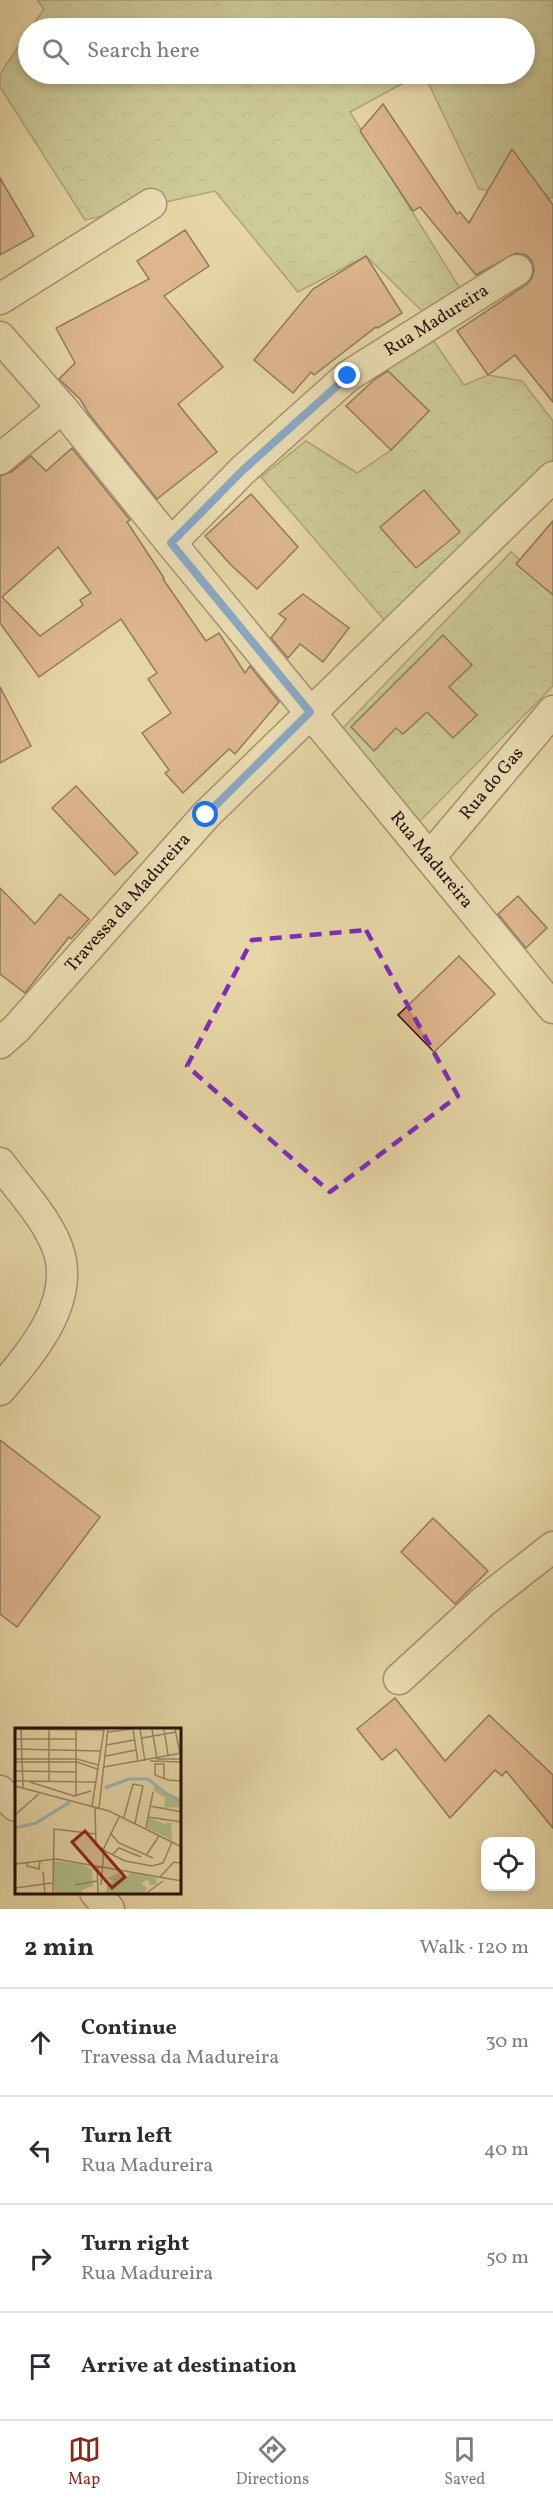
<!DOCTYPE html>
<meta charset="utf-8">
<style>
body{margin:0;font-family:Vollkorn,serif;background:#f2f2f3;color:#2b2b33}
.controls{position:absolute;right:18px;bottom:18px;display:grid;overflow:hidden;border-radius:12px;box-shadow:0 3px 9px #0003}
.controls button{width:54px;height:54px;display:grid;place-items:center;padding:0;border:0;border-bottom:2px solid #e1e1e2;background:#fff;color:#2b2b33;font:30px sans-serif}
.stop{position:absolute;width:18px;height:18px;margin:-14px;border:4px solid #1a73e8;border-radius:50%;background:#fff}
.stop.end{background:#1a73e8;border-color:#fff;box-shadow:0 2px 6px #0008}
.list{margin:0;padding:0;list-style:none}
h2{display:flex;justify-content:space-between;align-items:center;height:78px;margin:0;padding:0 24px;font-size:26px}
h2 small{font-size:20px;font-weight:400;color:#7c7c81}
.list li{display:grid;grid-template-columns:39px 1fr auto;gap:18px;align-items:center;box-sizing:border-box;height:108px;padding:0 24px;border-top:2px solid #e1e1e2}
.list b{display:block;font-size:22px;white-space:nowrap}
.list p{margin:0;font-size:20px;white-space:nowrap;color:#7c7c81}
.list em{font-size:20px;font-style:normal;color:#7c7c81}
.icon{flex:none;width:33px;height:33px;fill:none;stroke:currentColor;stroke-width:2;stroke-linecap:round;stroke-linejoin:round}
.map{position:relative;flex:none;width:553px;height:1909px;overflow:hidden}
.search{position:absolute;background:#fff;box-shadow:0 3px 9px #0003;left:18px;right:18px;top:18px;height:66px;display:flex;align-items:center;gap:15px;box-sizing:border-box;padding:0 21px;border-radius:33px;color:#7c7c81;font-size:22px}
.sheet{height:510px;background:#fff}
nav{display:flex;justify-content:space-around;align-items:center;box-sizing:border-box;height:84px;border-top:2px solid #e1e1e2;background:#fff;font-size:16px;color:#7c7c81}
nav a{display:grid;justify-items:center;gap:3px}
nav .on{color:#8f2418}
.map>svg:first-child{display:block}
.forest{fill:url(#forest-crowns);stroke:#6b6748;stroke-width:1.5}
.building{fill:#d39171;stroke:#251007;stroke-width:1.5;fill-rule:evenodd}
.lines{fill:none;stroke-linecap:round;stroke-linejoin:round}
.minor-casing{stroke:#55412e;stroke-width:33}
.minor{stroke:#efe4c4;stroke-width:30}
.route{stroke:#1a73e8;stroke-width:8}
.marked{fill:none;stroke:#7b2cbf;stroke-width:4.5;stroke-dasharray:12 8;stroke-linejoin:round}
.labels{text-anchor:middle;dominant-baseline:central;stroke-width:6;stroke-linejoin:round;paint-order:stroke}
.street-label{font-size:18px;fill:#251007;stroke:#efe4c4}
.inset-river{fill:none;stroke:#9cb5b3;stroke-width:3}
.inset-road{fill:none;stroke:#998666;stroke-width:1.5}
.view{fill:#8f2418;fill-opacity:0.15;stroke:#8f2418;stroke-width:3}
.inset-edge{fill:none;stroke:#251007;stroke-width:3}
</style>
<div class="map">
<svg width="553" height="1909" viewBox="0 0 553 1909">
<defs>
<pattern id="forest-crowns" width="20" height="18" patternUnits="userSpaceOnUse" patternTransform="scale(1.5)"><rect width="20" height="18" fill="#b1be8a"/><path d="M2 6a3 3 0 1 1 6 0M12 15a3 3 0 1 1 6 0" fill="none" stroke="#98a276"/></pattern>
</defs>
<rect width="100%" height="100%" fill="#e6d5a5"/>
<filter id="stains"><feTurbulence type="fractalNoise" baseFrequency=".00333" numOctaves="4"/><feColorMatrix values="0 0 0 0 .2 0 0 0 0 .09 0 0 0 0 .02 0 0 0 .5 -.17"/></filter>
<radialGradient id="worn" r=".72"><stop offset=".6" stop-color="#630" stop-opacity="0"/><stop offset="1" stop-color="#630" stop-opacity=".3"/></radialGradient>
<g class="forest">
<polygon points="37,0 553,0 553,198 479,189 424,74 524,74 524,28 31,28 44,9"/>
<polygon points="28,32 28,74 420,74 350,112 461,290 424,313 366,256 298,292 215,191 85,220 0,87 0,74"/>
<polygon points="433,340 464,385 488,375 522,381 553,421 553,460 385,621 261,477 306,441 357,473 391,450 429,411 385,368"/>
<polygon points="511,552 553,588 553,686 420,821 340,731"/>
</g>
<g class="building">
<polygon points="383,104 457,214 460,212 469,223 512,149 553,205 553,402 515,355 488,375 457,331 527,284 532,278 534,270 532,261 526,255 516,253 476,275 420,207 413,211 360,131"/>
<polygon points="0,178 34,236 0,255"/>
<polygon points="185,230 209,266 164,296 223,367 178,404 217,452 157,499 89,414 80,399 59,379 75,363 56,328 149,279 137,261"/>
<polygon points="366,256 402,313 378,328 376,327 314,375 311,372 293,393 254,360 313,289"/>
<polygon points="388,371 429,411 391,450 346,406 375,379"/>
<path d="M72 448 130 520 127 522 164 578 163 579 206 641 219 633 245 673 250 666 279 702 235 754 229 749 183 793 165 773 169 770 142 733 171 713 148 679 157 673 121 619 39 677 0 623V476L11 472 31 456 46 471ZM58 547 91 593 80 600 83 605 40 636 2 597Z"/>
<polygon points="424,490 460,532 416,568 380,527"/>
<polygon points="251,494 298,547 257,589 231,565 205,536"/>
<polygon points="553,521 553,595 516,564"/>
<polygon points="303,594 349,628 323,662 300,644 288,658 271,638 286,619 279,614"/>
<polygon points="443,635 472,665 449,687 477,715 453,738 427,712 403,734 396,728 374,751 351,727"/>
<polygon points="0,687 31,746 0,763"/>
<polygon points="76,786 138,853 115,875 52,808"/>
<polygon points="0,888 35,924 60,894 89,919 71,939 69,937 25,993 0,974"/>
<polygon points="518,896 547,928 526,948 498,914"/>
<polygon points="459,956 495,994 434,1052 398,1015"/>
<polygon points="0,1440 100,1517 17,1627 0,1614"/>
<polygon points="433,1518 488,1571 455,1604 401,1552"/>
<polygon points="395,1698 445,1761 489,1715 553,1775 553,1828 506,1771 502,1776 495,1770 450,1818 396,1749 382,1760 357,1729"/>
</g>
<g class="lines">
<g class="minor-casing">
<g id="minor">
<polyline points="0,299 151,204"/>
<path id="s1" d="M0 337 62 408 171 543 553 1008"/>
<polyline points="0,459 62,408"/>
<path id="s2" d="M171 543 243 470 348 376 517 270"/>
<path id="s3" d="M430 857 553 711"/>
<path id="s4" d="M0 1043 16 1029 206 815 553 477"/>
<path d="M0 1163C20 1191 51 1222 60 1256 72 1307 30 1354 0 1390"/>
<polyline points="399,1679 484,1601 553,1547"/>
<polyline points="0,1791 16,1806"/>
<polyline points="95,1892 109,1909"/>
</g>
</g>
<use href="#minor" class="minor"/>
</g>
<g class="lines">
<polyline class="route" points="206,815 310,712 171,543 243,470 348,376"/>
</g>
<path d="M0 0H553V1909H0ZM366 930 458 1096 330 1192 187 1066 252 940Z" fill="#e6d5a5" fill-opacity=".55" fill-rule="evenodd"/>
<path class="marked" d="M366 930 458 1096 330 1192 187 1066 252 940Z"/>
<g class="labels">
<g class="street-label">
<text stroke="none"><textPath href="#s2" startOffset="348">Rua Madureira</textPath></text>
<text stroke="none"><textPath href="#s3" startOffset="96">Rua do Gas</textPath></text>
<text stroke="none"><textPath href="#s1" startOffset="678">Rua Madureira</textPath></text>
<text stroke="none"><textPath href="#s4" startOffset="190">Travessa da Madureira</textPath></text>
</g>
</g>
<g transform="translate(15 1728)">
<rect width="166" height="166" fill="#e6d5a5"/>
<path d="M141 55 153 69 166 73V79L149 80 150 70 138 62ZM134 90 149 96 156 94 157 112 132 100ZM37 133 67 136 77 141 78 158 67 162V166H40ZM117 144 141 150 142 156 135 157 133 152 126 155 132 160 129 166H91L92 156 99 154 93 150 103 145 110 150Z" fill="#b1be8a"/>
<path class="inset-river" d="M90 60 114 51H133L153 67 167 73M0 100 21 95 55 74"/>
<path class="inset-road" d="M0 1 89 2M6 1 8 59M118 1 123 34M125 1 130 33M137 1 142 31H167M149 1 153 27M160 1 165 25M93 4 116 1M127 10 161 4M0 11H61M91 17 119 12M0 21 85 23M91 28 121 22M0 31H62L83 37M135 33 167 34M0 34H62L82 41M89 39 167 25M0 43 61 44M149 50V36H140V47L153 52 167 53M0 53 81 54M34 53V1M15 54 59 68 76 63M0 58 94 83 167 119M61 68V2M77 78 89 2M135 78 167 84M80 79 81 117 88 121M84 80 93 1M0 87 26 64M109 89 118 56 128 58 120 95M133 89 167 94M131 100 138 64M95 105 104 115 138 130M88 122 110 133 137 138 148 135 157 114M98 126 104 120 126 129M132 126 144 108M13 135 12 138 24 141 25 133M0 136 41 131 167 153M82 138 83 166M28 144 30 166M145 149 159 134 165 135M60 157 82 153M86 157 89 120 104 89M0 160 37 155M38 166 39 101 81 106M130 166 148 153"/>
<path class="view" d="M70 103 110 149 97 160 57 114Z"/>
<rect width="166" height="166" class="inset-edge"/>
</g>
<rect width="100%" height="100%" filter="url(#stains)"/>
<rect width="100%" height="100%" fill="url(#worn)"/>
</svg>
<div class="controls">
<button><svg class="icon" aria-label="locate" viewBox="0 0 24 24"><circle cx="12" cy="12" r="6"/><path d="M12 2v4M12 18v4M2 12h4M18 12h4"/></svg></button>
</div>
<div class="stop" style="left:206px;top:815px"></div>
<div class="stop end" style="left:348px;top:376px"></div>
<div class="search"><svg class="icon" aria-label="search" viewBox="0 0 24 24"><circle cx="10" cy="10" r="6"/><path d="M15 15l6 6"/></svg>Search here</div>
</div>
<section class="sheet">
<h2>2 min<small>Walk · 120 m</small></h2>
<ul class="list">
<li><svg class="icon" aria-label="ahead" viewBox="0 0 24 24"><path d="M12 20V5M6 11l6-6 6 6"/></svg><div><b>Continue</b><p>Travessa da Madureira</p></div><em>30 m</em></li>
<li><svg class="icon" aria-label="left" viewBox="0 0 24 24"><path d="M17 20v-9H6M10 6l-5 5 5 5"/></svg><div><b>Turn left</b><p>Rua Madureira</p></div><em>40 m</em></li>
<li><svg class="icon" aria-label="right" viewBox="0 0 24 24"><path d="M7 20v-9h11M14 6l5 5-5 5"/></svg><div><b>Turn right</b><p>Rua Madureira</p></div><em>50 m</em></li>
<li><svg class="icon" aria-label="arrive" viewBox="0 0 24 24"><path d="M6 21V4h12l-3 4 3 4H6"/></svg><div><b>Arrive at destination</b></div></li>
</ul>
</section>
<nav>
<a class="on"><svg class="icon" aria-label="map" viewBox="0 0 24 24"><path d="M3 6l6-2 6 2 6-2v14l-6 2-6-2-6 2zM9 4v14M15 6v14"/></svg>Map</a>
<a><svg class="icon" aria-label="directions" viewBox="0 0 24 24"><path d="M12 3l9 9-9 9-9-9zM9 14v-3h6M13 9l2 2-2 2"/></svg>Directions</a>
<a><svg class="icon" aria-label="saved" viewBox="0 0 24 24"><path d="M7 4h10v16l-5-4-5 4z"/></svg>Saved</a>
</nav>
